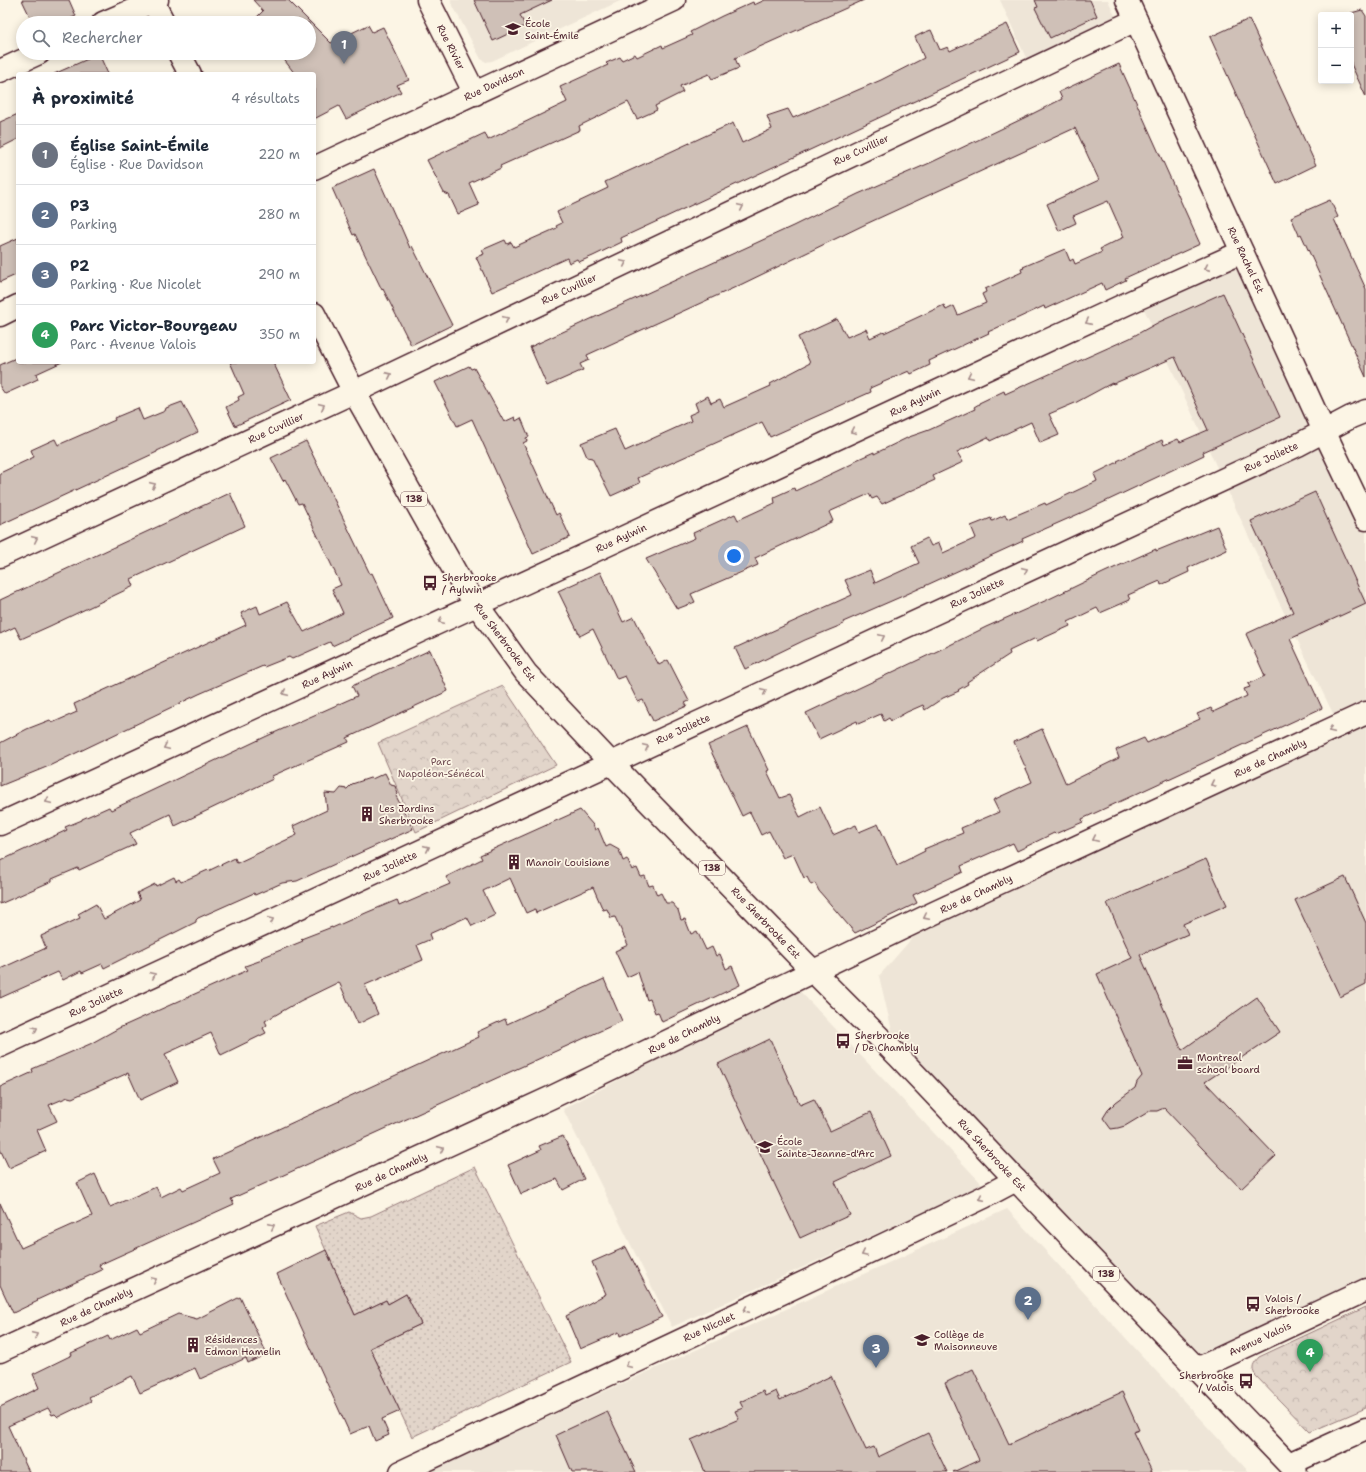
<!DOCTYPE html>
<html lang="fr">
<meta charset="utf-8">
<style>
body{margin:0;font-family:"Shantell Sans",sans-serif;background:#f2f2f3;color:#1f2937}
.controls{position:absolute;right:12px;top:12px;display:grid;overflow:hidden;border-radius:4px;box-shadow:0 2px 10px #0003}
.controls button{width:36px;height:36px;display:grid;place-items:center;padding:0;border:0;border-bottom:1px solid #e0e1e3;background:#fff;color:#1f2937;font:20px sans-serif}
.you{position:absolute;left:734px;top:556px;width:14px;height:14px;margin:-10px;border:3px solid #fff;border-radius:50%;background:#1a73e8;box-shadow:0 0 0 6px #1a73e833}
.badge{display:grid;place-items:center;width:26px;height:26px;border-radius:50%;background:#0f766e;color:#fff;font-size:13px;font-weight:700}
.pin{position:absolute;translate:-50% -33px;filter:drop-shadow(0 1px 2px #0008)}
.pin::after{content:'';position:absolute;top:21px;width:14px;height:12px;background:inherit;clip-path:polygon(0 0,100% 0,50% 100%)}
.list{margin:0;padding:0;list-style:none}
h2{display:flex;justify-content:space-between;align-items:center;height:52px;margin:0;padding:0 16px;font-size:17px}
h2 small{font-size:13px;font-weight:400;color:#747a83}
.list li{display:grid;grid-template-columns:26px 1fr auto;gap:12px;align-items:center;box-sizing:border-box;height:60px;padding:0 16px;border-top:1px solid #e0e1e3}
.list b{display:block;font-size:15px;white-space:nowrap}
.list p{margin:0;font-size:13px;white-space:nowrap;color:#747a83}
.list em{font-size:13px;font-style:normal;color:#747a83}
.icon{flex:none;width:22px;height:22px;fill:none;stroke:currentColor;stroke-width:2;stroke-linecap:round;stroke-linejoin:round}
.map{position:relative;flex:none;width:1366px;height:1472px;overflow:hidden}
.search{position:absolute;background:#fff;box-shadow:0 2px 10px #0003;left:16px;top:16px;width:300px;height:44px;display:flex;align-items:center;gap:10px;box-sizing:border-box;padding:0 14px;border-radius:22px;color:#747a83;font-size:15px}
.panel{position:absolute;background:#fff;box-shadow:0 2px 10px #0003;left:16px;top:72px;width:300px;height:292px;border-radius:4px}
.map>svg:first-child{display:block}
.built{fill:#eee5d7}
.grass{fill:url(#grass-dots);stroke:#967a7a}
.forest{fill:url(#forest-crowns);stroke:#967a7a}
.building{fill:#cfc0b7;stroke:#4a1f2b}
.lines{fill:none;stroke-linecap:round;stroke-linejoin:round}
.minor-casing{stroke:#4a1f2b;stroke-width:25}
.major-casing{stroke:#4a1f2b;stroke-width:25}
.minor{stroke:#fcf5e5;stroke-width:22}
.major{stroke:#fcf5e5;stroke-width:22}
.oneway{stroke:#a38a88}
.labels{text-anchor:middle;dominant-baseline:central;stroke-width:3.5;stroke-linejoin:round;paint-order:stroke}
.shield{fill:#fcf5e5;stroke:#7f5f63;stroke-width:1}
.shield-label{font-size:9px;font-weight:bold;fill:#4a1f2b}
.poi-label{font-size:10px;fill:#4a1f2b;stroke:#fcf5e5;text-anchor:start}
.street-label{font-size:10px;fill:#4a1f2b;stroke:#fcf5e5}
.park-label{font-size:10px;fill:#704c53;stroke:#fcf5e5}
</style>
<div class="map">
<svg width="1366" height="1472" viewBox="0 0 1366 1472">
<defs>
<pattern id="grass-dots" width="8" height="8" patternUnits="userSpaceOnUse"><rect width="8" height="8" fill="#e2d5ca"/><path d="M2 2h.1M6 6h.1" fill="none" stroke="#c3b6ae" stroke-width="1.8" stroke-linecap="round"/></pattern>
<pattern id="forest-crowns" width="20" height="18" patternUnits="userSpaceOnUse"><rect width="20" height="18" fill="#e2d5ca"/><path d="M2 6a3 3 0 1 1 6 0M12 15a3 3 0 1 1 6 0" fill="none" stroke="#c3b6ae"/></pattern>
</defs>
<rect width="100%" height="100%" fill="#fcf5e5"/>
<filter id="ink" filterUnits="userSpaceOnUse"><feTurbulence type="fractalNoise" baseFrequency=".025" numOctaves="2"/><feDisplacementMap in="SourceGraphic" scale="8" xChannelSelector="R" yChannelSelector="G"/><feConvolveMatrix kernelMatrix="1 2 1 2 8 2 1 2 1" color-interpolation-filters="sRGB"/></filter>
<g filter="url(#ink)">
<g class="built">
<polygon points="450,0 622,0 492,61 486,62 481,59"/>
<polygon points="1000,0 1108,0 1120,27 1031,69"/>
<polygon points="1242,252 1366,519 1366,1290 1197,1369 898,1056 879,976 934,913 1339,726 1277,598 1139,298"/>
<polygon points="796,987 983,1185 672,1327 563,1109"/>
<polygon points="1007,1209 1249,1472 427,1472"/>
</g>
<polygon class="grass" points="475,1167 571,1362 412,1437 370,1348 421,1324 406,1294 388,1304 386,1300 355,1315 315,1226 349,1212 361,1218 371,1216"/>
<g class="forest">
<polygon points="503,686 556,765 416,832 378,743"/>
<path d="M1366 1307V1408L1310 1432 1255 1375C1251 1367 1253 1364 1259 1357Z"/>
</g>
<g class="building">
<polygon points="22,0 69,0 76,16 61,23 33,23"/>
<polygon points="253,0 288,0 331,43 368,25 372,32 383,27 409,80 397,85 401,92 346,119 339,106 314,119 314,74 295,74 279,53 309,53 309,23 251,23 263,11"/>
<polygon points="474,0 552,0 520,15 525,26 493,41"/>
<polygon points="765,0 864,0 735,58 739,68 712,79 709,74 680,86 683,92 655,106 657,110 637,119 628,102 579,126 580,130 500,166 501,168 469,183 479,205 458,214 449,195 444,193 427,160 485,133 488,140 567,102 560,87 608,65 606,63 620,57 622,60 635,54 637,57 662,45 663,48 692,35 690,32 722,16 753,2 754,5"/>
<polygon points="1035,0 1090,0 1097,16 1050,38 1035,8 1038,7"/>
<polygon points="1362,10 1366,16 1366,97 1351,64 1351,13"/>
<polygon points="1249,19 1316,165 1277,184 1210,37"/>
<polygon points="1007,24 1020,52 621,238 622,242 593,256 579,262 577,259 569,263 567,258 492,292 476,257 484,254 482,250 505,240 507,244 511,242 514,247 557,228 556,226 562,223 557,212 608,188 605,182 733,123 742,143 772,129 767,116 788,109 793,118 881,80 924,58 915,37 923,33 931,30 940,50 948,47 950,51"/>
<polygon points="99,54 108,74 54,74"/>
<polygon points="1119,64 1200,244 1125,278 1126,280 1105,290 1102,283 1045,309 1044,306 988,332 989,333 929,361 930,365 911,374 909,371 870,388 871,392 770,437 762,422 638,478 640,483 611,496 592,458 587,457 581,443 615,429 625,451 691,421 689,415 698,411 695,403 708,396 711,403 720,399 724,407 771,386 770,384 810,363 798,337 837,319 847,337 866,329 870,338 883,332 884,333 944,305 946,310 954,306 958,315 986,303 982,294 986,292 985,289 1022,272 1021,269 1024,268 1023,267 1065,249 1070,261 1073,259 1075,264 1102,252 1100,249 1124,237 1108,201 1073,216 1076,223 1059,231 1047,204 1099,180 1075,128 866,224 738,286 587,355 589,360 580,364 583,370 547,386 530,347 793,226 858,194 932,162 1026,117 1062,99 1059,92"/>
<polygon points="18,114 18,139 0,148 0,122"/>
<polygon points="374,169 399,225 400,225 410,248 412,246 452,325 411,345 383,289 382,290 355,234 353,235 332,188"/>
<polygon points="1330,200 1338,217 1334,219 1366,289 1366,377 1301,234 1299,235 1291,217"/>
<polygon points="18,238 18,274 0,282 0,246"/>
<polygon points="1223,293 1280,417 1203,452 1204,455 1083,512 1022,539 1023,541 905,595 843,622 844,624 805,640 745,669 735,648 852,595 845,580 870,570 875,583 919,563 911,546 927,538 931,546 939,543 943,553 976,538 971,526 991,518 992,521 1005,515 1007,519 1045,503 1046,505 1097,481 1094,474 1118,462 1117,461 1145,448 1162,440 1164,445 1178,439 1180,442 1208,430 1175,357 1113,384 1112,383 1075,403 1049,414 1059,435 1040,443 1031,422 990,441 988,437 957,452 963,462 933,476 935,480 895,498 882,504 877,497 872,499 869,494 829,512 833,521 755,558 758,565 691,594 695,602 677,609 646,559 695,538 693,533 735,514 738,520 775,503 774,497 794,488 795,491 854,463 854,461 874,452 874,454 909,437 929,430 975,409 974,407 979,404 979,403 1004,391 1005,394 1130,338 1159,322"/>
<polygon points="18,357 18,362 62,362 36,374 38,379 5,394 0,387 0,365"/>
<polygon points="230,362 273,362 291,400 235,426 226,407 239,400 238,397 244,394"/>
<polygon points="469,366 471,369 474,368 504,422 515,417 516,421 521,418 529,437 526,438 527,441 523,443 556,515 559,513 570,537 533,554 472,419 457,426 435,382"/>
<polygon points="182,402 198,432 157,451 157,452 0,525 0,473 34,457 31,450 55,439 58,445 115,420 114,418 138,408 143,420 165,411 166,408"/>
<polygon points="306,441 370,574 372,573 393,618 332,646 330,642 292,659 289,657 264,667 263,666 199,694 49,766 0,786 0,743 27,729 50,720 52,723 77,712 74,704 246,625 241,613 257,606 260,614 287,602 304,632 343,613 332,589 341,585 302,503 298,504 285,479 283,481 271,458"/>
<polygon points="1315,492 1366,604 1290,639 1322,708 1082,819 1083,822 1055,834 1054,833 1017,851 1013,843 961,866 963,872 913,895 917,903 855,933 819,891 815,883 811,885 807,877 804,878 793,854 783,858 769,831 761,835 750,812 742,816 708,745 748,727 769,770 767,771 780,798 789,795 800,817 820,807 833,835 856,825 859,832 878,824 897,865 925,851 924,849 963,833 961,828 999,812 993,800 1032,782 1014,742 1042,729 1066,784 1119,758 1116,750 1144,738 1147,743 1200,719 1197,714 1211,708 1213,712 1247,696 1244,689 1250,687 1248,684 1265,676 1246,634 1293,612 1251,521"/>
<polygon points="230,493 245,526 131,579 134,586 50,626 21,639 15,627 0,634 0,600"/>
<polygon points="1217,526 1227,550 1188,568 1189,572 1161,585 1160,581 1128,595 1130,600 1100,613 1097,608 1068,622 1070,626 1037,641 1036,638 1009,651 1010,654 967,682 968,684 958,690 959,691 943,698 925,710 923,705 907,712 891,721 889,718 884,721 881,714 858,724 857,721 819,739 806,713 950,645 986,627 1047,600 1105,572 1156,549 1156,551"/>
<polygon points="600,572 623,622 634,617 645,640 659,665 668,660 689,701 685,703 687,706 653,721 643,700 638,702 625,676 617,679 593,629 580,636 558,591"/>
<polygon points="430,650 448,691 347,738 349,742 272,776 273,779 175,826 170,814 130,833 136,844 79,870 78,868 52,879 52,881 0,904 0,861 67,830 65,827 82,820 82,819 109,807 111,810 267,736 357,696 352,686"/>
<polygon points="385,773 391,785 395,786 398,794 396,796 413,829 297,881 282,883 255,895 254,893 198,918 196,920 196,922 104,968 102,964 82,973 81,971 63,980 58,972 0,998 0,969 46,948 41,936 80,918 78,914 96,904 104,919 140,900 137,893 155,884 156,886 174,877 176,881 179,879 181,882 208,870 208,871 235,858 237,863 297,835 293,826 327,810 325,793 336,794 341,788 347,789 352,784 370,778 372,779"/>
<polygon points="580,810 593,825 595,830 598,828 606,847 610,845 619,850 623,861 627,859 632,870 637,868 641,877 645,876 649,886 653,885 657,895 661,893 666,903 672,903 678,910 681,920 685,919 691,934 697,931 706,950 712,947 716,956 720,954 726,969 732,966 740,985 662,1022 658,1012 655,1013 650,999 647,1000 638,972 627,977 615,951 628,945 615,917 611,918 607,909 603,910 593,887 536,913 535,909 526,913 510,878 483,891 495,915 472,926 467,917 429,934 431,939 417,945 423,960 365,985 378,1014 358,1024 339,982 300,1001 265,1021 267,1025 263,1028 266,1033 221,1055 211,1033 165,1054 178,1082 140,1100 128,1073 72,1098 68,1097 49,1105 57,1121 37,1130 46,1151 9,1168 0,1149 0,1087 33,1072 32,1069 90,1044 119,1028 248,970 245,966 262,960 261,958 303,941 301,939 332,927 332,928 368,912 397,900 399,906 450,884 446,877 482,859 480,855"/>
<polygon points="1206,859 1227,905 1183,924 1188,934 1140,955 1182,1050 1257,997 1280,1032 1205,1082 1276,1156 1241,1189 1164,1108 1157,1111 1150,1111 1125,1126 1118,1128 1111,1129 1103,1118 1108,1110 1116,1102 1135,1088 1137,1082 1142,1076 1097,974 1132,958 1107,903"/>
<polygon points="1345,877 1366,923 1366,984 1340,997 1295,900"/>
<polygon points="604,979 622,1021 231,1199 234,1204 99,1265 102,1270 37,1300 38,1301 13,1313 0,1285 0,1203 21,1248 92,1216 77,1183 95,1174 110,1207 156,1187 161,1197 181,1187 183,1190 220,1173 213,1159 479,1037 477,1032 505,1019 507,1024"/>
<polygon points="770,1039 800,1105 814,1099 830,1131 871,1112 891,1156 835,1182 850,1215 800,1238 718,1064"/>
<polygon points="563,1136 584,1179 563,1190 557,1179 521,1194 508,1165 541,1150 539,1146"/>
<polygon points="626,1247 662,1317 620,1336 619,1332 580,1349 566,1316 606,1294 592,1262"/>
<polygon points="326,1250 355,1315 386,1300 388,1304 406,1294 421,1324 370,1348 400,1411 382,1419 389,1435 375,1441 369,1426 350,1434 277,1274"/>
<polygon points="240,1297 267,1354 248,1363 246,1358 200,1379 195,1368 140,1393 132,1376 89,1397 91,1401 58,1417 55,1414 52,1415 48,1408 8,1426 29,1472 0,1472 0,1407 39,1388 33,1374 72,1355 71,1353 108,1336 110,1340 137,1327 140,1332 178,1314 197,1319"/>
<polygon points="973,1369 1009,1444 1122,1392 1139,1430 1133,1432 1152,1472 953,1472 979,1460 945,1383"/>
<polygon points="831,1376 866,1450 874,1447 878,1457 928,1433 947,1472 705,1472 691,1440 739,1419 735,1411 743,1408 740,1402 763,1391 765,1396 776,1391 780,1400"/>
<polygon points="607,1411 636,1472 572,1472 556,1435"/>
</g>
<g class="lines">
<g class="minor-casing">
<g id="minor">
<polyline points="428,0 475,94"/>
<polyline points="103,23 157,0"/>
<polyline points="0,71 39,53"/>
<polyline points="0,315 18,306"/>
<polyline points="0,556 354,392 1136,20"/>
<polyline points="0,824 607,545 1139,298 1242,252"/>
<polyline points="0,1046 1298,445 1351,417 1366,411"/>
<polyline points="0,1351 552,1097 934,913 1366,713"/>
<polyline points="1197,1369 1366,1290"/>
<polyline points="1289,1464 1366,1429"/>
<polyline points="401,1472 818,1276 984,1197 1016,1180"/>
</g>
</g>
<g class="major-casing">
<g id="major">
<polyline points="152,0 164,23"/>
<polyline points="1127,0 1324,431 1366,519"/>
<polyline points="179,53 190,74"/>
<polyline points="314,168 674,0"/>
<polyline points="314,314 354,392 462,584 526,673 611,763 803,961 898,1056 1016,1180 1296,1472"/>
</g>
</g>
<use href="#minor" class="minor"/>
<use href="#major" class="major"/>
</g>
<defs><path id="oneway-chevron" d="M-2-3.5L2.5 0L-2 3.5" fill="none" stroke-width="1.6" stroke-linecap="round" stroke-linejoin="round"/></defs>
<g class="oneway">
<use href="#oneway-chevron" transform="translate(741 207) rotate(-25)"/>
<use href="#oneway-chevron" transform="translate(624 263) rotate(-25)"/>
<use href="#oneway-chevron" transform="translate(1207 268) rotate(156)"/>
<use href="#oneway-chevron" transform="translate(506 319) rotate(-25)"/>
<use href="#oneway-chevron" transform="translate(1088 322) rotate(155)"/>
<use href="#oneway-chevron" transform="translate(389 375) rotate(-25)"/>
<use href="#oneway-chevron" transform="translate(970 376) rotate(155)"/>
<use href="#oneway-chevron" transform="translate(322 406) rotate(-25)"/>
<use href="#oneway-chevron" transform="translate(853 431) rotate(155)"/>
<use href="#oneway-chevron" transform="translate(153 485) rotate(-25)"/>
<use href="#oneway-chevron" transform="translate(35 539) rotate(-25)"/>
<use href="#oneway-chevron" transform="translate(1025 570) rotate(-25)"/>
<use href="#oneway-chevron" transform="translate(441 621) rotate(155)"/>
<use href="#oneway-chevron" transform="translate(882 637) rotate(-25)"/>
<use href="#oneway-chevron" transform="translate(764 691) rotate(-25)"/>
<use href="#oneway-chevron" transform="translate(285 693) rotate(155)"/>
<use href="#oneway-chevron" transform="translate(1331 730) rotate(155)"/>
<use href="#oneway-chevron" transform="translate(166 747) rotate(155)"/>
<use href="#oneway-chevron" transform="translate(646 747) rotate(-25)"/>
<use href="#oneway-chevron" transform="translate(1213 784) rotate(155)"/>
<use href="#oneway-chevron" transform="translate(48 801) rotate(155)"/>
<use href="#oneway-chevron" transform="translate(1095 839) rotate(155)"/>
<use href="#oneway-chevron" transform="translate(427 848) rotate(-25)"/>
<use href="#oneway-chevron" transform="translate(926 917) rotate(154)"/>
<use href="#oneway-chevron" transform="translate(271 920) rotate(-25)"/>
<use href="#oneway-chevron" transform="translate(153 975) rotate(-25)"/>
<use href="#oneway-chevron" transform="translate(35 1029) rotate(-25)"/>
<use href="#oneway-chevron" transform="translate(441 1149) rotate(-25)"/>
<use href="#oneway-chevron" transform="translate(981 1198) rotate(154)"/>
<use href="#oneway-chevron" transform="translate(272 1226) rotate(-25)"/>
<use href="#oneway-chevron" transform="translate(864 1254) rotate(155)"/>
<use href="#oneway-chevron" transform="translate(154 1280) rotate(-25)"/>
<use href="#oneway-chevron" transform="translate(746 1310) rotate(155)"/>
<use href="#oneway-chevron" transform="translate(35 1335) rotate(-25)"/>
<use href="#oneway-chevron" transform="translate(628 1365) rotate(155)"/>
</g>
</g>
<defs>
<g id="school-bare" transform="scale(1.2)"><path d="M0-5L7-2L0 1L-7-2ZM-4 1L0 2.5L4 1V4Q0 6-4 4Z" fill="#4a1f2b" stroke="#fcf5e5" stroke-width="2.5" paint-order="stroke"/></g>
<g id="bus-bare" transform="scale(1.2)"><path d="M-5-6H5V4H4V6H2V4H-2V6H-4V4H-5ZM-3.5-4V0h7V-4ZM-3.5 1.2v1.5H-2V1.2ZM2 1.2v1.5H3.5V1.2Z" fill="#4a1f2b" stroke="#fcf5e5" stroke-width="2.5" paint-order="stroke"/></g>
<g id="building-bare" transform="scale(1.2)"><path d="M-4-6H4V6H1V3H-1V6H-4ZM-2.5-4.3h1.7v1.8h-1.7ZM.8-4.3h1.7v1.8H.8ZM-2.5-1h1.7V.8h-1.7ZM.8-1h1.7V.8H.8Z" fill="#4a1f2b" stroke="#fcf5e5" stroke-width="2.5" paint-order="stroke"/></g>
<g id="office-bare" transform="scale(1.2)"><path d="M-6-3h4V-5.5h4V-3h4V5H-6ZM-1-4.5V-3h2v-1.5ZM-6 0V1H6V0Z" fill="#4a1f2b" stroke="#fcf5e5" stroke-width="2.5" paint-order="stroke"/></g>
<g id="university-bare" transform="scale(1.2)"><path d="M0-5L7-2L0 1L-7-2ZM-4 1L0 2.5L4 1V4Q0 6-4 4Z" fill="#4a1f2b" stroke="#fcf5e5" stroke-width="2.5" paint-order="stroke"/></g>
</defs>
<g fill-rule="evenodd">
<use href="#school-bare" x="513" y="29"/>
<use href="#bus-bare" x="430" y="583"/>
<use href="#building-bare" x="367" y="814"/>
<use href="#building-bare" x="514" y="862"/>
<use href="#bus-bare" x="843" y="1041"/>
<use href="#office-bare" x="1185" y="1063"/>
<use href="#school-bare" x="765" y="1147"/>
<use href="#bus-bare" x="1253" y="1304"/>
<use href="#university-bare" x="922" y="1340"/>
<use href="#building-bare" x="193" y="1345"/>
<use href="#bus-bare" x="1246" y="1381"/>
</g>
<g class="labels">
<g class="shield">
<rect x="401" y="492" width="26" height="14" rx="3"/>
<rect x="699" y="861" width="26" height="14" rx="3"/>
<rect x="1093" y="1267" width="26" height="14" rx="3"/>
</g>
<g class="shield-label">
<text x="414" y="499">138</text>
<text x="712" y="868">138</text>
<text x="1106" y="1274">138</text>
</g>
<g class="poi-label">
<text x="525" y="23">École<tspan x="525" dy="12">Saint-Émile</tspan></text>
<text x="442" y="577">Sherbrooke<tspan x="442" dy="12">/ Aylwin</tspan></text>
<text x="379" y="808">Les Jardins<tspan x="379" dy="12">Sherbrooke</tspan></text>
<text x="526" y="862">Manoir Louisiane</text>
<text x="855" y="1035">Sherbrooke<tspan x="855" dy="12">/ De Chambly</tspan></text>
<text x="1197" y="1057">Montreal<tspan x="1197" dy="12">school board</tspan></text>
<text x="777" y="1141">École<tspan x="777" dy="12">Sainte-Jeanne-d'Arc</tspan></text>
<text x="1265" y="1298">Valois /<tspan x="1265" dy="12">Sherbrooke</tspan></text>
<text x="934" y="1334">Collège de<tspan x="934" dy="12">Maisonneuve</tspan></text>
<text x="205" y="1339">Résidences<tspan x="205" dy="12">Edmon Hamelin</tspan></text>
<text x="1234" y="1375" text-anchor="end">Sherbrooke<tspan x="1234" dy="12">/ Valois</tspan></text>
</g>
<g class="street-label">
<text transform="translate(451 47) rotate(63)">Rue Rivier</text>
<text transform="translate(494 84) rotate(-25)">Rue Davidson</text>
<text transform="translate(861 150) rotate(-25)">Rue Cuvillier</text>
<text transform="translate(1246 260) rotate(65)">Rue Rachel Est</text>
<text transform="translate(569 289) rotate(-25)">Rue Cuvillier</text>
<text transform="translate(915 402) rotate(-25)">Rue Aylwin</text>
<text transform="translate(276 428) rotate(-25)">Rue Cuvillier</text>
<text transform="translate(1271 457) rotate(-25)">Rue Joliette</text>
<text transform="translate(621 538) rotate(-25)">Rue Aylwin</text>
<text transform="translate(977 593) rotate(-25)">Rue Joliette</text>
<text transform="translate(505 642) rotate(53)">Rue Sherbrooke Est</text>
<text transform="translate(327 674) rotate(-25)">Rue Aylwin</text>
<text transform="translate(683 729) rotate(-25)">Rue Joliette</text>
<text transform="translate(1270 758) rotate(-25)">Rue de Chambly</text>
<text transform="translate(390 866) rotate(-25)">Rue Joliette</text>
<text transform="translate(976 894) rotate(-25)">Rue de Chambly</text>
<text transform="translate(766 923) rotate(46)">Rue Sherbrooke Est</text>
<text transform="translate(96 1002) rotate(-25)">Rue Joliette</text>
<text transform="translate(684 1034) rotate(-26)">Rue de Chambly</text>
<text transform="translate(992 1155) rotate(47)">Rue Sherbrooke Est</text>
<text transform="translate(391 1172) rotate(-25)">Rue de Chambly</text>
<text transform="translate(96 1307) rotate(-25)">Rue de Chambly</text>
<text transform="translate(709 1327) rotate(-25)">Rue Nicolet</text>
<text transform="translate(1260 1339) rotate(-25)">Avenue Valois</text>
</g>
<g class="park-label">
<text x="441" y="761">Parc<tspan x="441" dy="12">Napoléon-Sénécal</tspan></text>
</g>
</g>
</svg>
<div class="controls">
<button>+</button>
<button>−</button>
</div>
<div class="you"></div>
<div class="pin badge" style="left:344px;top:64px;background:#6b7280">1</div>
<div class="pin badge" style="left:1028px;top:1320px;background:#5c6f8a">2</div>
<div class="pin badge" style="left:876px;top:1368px;background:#5c6f8a">3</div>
<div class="pin badge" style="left:1310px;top:1372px;background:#2e9e5b">4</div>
<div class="search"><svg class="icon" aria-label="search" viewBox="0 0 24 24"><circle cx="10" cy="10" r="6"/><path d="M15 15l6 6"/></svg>Rechercher</div>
<section class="panel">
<h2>À proximité<small>4 résultats</small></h2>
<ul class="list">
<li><span class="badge" style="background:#6b7280">1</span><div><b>Église Saint-Émile</b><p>Église · Rue Davidson</p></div><em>220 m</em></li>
<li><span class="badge" style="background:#5c6f8a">2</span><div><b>P3</b><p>Parking</p></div><em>280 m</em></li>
<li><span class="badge" style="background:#5c6f8a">3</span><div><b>P2</b><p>Parking · Rue Nicolet</p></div><em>290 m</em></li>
<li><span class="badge" style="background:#2e9e5b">4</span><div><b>Parc Victor-Bourgeau</b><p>Parc · Avenue Valois</p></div><em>350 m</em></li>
</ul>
</section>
</div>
